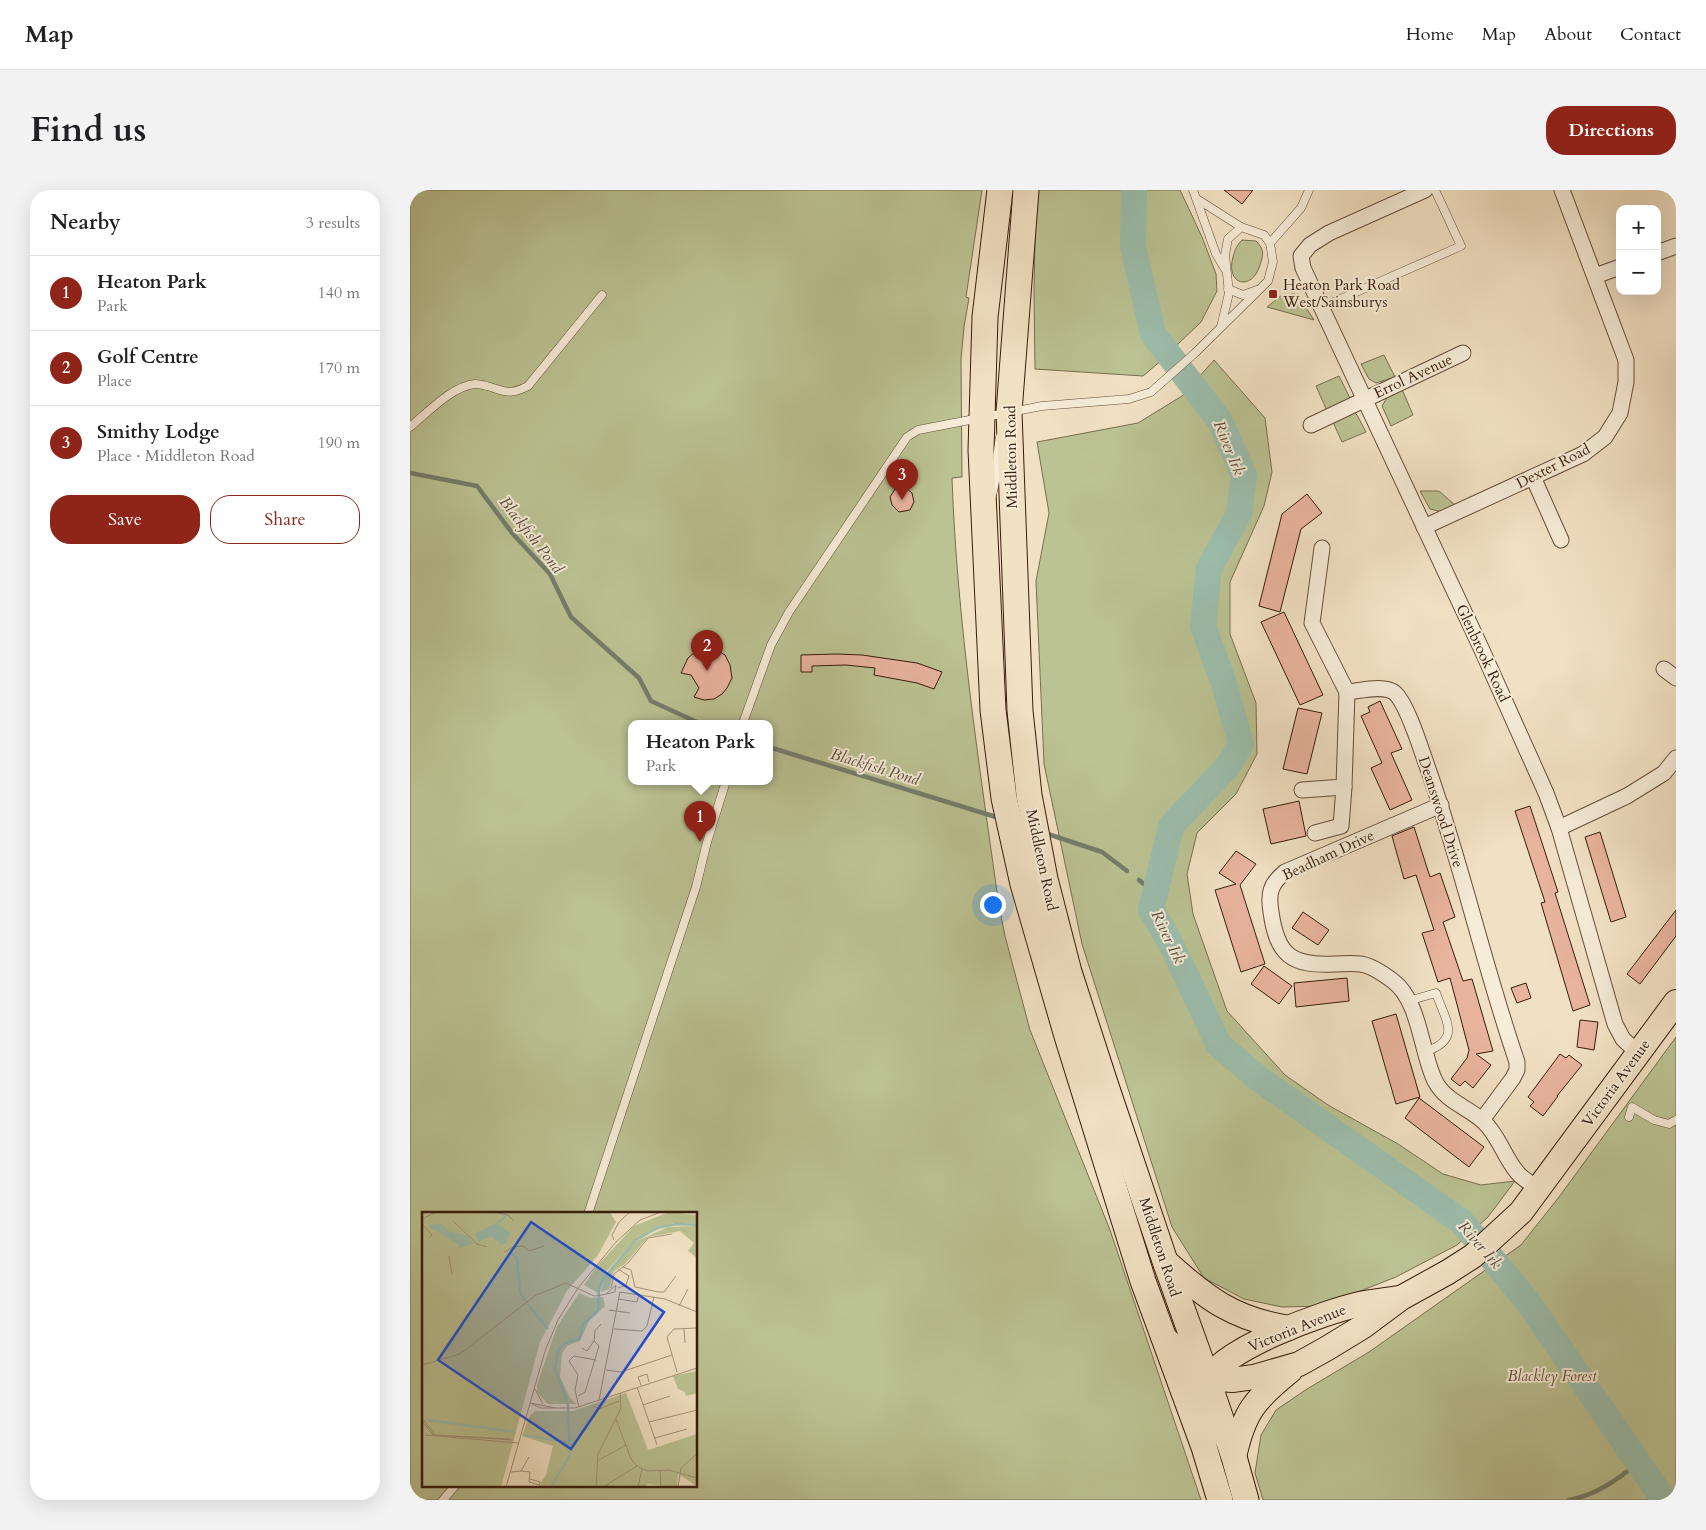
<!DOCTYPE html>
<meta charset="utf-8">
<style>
body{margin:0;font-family:Cardo,serif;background:#f2f2f2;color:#202124}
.controls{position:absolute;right:15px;top:15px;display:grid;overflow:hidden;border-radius:10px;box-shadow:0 5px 20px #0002}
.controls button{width:45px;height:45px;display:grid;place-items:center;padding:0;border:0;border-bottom:1px solid #e0e0e0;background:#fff;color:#202124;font:25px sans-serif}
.you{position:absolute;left:582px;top:714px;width:18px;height:18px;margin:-12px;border:4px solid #fff;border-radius:50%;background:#1a73e8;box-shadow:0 0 0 8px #1a73e833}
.badge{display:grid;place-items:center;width:32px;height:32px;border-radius:50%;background:#8f2418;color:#fff;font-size:16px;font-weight:700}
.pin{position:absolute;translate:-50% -41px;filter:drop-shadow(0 1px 2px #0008)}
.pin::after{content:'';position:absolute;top:26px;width:18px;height:15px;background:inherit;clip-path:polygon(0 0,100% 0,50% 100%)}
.popup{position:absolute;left:218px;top:530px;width:145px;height:65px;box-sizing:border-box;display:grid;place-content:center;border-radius:10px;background:#fff;filter:drop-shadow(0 1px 4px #0005);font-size:16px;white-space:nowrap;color:#757577}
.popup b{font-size:19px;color:#202124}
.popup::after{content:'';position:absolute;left:50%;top:100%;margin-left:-10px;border:10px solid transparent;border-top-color:#fff}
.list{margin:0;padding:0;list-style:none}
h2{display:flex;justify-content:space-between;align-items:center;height:65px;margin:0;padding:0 20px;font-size:21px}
h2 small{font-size:16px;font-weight:400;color:#757577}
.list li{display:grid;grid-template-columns:32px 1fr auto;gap:15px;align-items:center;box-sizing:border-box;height:75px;padding:0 20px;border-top:1px solid #e0e0e0}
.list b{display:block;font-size:19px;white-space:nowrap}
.list p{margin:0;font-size:16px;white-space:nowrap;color:#757577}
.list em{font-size:16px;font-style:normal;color:#757577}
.actions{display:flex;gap:10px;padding:15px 20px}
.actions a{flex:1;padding:11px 0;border:1px solid #8f2418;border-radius:20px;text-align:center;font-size:18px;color:#8f2418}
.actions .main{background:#8f2418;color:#fff}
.map{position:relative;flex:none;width:1266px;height:1310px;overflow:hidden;border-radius:20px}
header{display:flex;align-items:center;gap:30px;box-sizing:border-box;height:70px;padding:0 25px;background:#fff;border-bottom:1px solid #e0e0e0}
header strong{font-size:24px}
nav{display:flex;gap:28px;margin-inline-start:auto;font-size:18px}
.intro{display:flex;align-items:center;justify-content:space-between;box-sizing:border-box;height:120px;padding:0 30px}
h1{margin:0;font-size:35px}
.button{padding:12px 22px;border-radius:20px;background:#8f2418;color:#fff;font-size:18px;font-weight:700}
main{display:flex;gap:30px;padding:0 30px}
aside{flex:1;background:#fff;border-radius:20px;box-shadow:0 5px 20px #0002}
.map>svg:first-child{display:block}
.green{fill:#bbc293;stroke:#796e4f;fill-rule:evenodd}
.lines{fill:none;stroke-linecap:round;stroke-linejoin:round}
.stream{stroke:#747d6c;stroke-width:4.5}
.river{stroke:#9cbead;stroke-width:26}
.building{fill:#e9b49e;stroke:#371b0b}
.service-casing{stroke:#664c39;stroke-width:9}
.minor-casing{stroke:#664c39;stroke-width:17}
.primary-casing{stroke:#371b0b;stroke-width:26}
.trunk-casing{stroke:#371b0b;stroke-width:27}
.service{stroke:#f6ecd8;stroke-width:8}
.minor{stroke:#f6ecd8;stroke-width:15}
.primary{stroke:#f1e1c3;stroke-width:24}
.trunk{stroke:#f1e1c3;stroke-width:25}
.poi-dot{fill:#8f2418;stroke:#f6ecd8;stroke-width:2}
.labels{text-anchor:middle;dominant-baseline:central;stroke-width:4;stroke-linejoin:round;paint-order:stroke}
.poi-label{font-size:15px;fill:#371b0b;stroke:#f6ecd8;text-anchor:start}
.street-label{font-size:15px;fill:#371b0b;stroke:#f6ecd8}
.park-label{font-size:15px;font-style:italic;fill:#5f4d34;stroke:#f6ecd8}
.water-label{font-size:16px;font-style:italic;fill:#554c3c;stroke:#f6ecd8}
.inset-river{fill:none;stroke:#9cbead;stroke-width:2.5}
.inset-road{fill:none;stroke:#a79279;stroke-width:1}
.view{fill:#1d4ed8;fill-opacity:0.15;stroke:#1d4ed8;stroke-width:2.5}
.inset-edge{fill:none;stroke:#371b0b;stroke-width:2.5}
</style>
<header>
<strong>Map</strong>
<nav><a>Home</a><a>Map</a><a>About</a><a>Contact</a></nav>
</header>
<div class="intro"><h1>Find us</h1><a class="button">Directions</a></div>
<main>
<aside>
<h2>Nearby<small>3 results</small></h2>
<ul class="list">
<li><span class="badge">1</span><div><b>Heaton Park</b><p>Park</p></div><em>140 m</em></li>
<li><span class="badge">2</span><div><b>Golf Centre</b><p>Place</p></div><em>170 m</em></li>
<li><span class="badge">3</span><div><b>Smithy Lodge</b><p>Place · Middleton Road</p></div><em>190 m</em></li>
</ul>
<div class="actions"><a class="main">Save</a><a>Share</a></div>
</aside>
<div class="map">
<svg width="1266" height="1310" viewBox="0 0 1266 1310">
<rect width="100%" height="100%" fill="#f1e1c3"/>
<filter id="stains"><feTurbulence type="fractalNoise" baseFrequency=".004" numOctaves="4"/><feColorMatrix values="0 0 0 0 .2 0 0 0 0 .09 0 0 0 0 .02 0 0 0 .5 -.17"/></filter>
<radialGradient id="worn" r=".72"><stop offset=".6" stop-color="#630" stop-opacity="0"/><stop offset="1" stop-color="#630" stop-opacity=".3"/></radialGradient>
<g class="green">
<path d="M0 0H572L556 107 559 108 554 137 551 169 552 287 542 288C547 431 569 574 589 716L595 746 620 840 700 1040 791 1310H0ZM221 533H359V591H221ZM14 1024H286V1296H14Z"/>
<polygon points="626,0 714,0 714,11 718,63 736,138 753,169 733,186 625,179 624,101"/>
<polygon points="734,0 770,0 792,47 806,84 807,101 791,132 767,155 752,137 733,51"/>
<path d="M832 50 846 51C854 59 854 64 850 75 842 102 815 95 823 67 825 59 827 55 832 50Z"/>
<polygon points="885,104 891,110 904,130 857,117 872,105"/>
<polygon points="974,165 985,187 966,193 959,189 951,174"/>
<polygon points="804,170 855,228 862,282 854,316 820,392 820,444 846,513 847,564 826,604 787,643 777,684 783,724 817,821 875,885 918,915 988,954 1033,984 1071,995 1105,991 1078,1027 1047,1055 986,1087 912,1116 872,1117 834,1109 794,1088 762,1037 672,754 634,574 626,391 639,323 627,252 728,233 772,206"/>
<polygon points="929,186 941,210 917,221 906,196"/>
<polygon points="992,199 1003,225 981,236 972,216 978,206"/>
<polygon points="943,221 947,225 956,242 932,252 922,230"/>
<polygon points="1010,301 1029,301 1045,315 1032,322 1020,319"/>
<polygon points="1266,847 1266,1310 853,1310 845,1283 851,1245 866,1220 897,1199 959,1162 1111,1055 1149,1007"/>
</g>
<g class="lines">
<g class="stream">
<polyline points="0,283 67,296 102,343 140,384 161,427 229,488 241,511 289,533"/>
<polyline points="359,557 586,627"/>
<polyline points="635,643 692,662 717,681"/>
<polyline points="729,690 745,703"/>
<path d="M1159 1310C1186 1305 1207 1290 1228 1273"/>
</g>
<polyline class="river" points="724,0 723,57 743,144 810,231 834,285 829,324 799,378 793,436 814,494 831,554 818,576 761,636 741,720 759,750 809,855 849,889 1052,1032 1118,1112 1254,1310"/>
</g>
<g class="building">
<polygon points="814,0 843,0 832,14"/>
<polygon points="495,297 502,303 504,312 500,320 489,322 482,315 480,307 485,299"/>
<polygon points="897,304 912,323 891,339 870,422 849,416 872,324"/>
<polygon points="874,422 913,505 890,515 851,432"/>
<polygon points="303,458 315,465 320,475 322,488 317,498 312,504 304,509 294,510 284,507 289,498 281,485 271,483 278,468 285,462"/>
<polygon points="427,464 452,465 507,473 532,482 524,499 507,493 464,485 465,478 436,475 402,476 402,482 391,482 391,465"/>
<polygon points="970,511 992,559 981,563 1002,610 980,620 961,578 972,573 951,526 960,522 958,517"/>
<polygon points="888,518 912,523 897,584 873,579"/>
<polygon points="889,611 896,646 861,654 853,619"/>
<polygon points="1120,616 1148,702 1145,703 1180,815 1163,821 1131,713 1135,712 1105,621"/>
<polygon points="1004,637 1020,687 1030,683 1045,727 1033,732 1053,791 1062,789 1083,861 1066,864 1081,875 1063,898 1055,891 1050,896 1041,889 1057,868 1059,860 1040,788 1028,792 1012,743 1024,740 1006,685 994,689 982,646"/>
<polygon points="1190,642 1216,727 1201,732 1175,647"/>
<polygon points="826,661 846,674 830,695 855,774 831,782 805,700 826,694 809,683"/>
<polygon points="1266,720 1266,746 1230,794 1217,784"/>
<polygon points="893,722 919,740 908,755 882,738"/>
<polygon points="854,776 882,796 869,814 841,794"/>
<polygon points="937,788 939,811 886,817 884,793"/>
<polygon points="1116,793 1121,808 1107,813 1101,798"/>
<polygon points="986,824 1010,907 986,914 962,831"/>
<polygon points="1170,830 1188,832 1184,860 1167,857"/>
<polygon points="1150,864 1156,868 1159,865 1172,875 1147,906 1148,906 1133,926 1120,916 1124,912 1118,907"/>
<polygon points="1009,908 1074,957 1059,977 995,928"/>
</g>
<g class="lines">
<g class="service-casing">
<g id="service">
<polyline points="783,0 806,64 815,79"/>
<polyline points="787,9 831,37"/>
<polyline points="860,53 891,18 899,0"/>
<polyline points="818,99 833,105 847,100"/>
<polyline points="910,118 1051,56 1025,0"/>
<path d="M0 237C17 223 42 196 65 194 69 194 73 195 77 196 95 201 99 206 118 196L192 105"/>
<path d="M582 305C588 286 586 267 590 247"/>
<polyline points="333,533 361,455 379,422 497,247 508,240 632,216 719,209 741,202 785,163 858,91 863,72 860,53 854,45 831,37 818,49 815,65 819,103 811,137"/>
<path d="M998 811 1026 803C1036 832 1052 849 1015 862"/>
<polyline points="1219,927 1222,917 1244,930 1259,934 1266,930"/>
<polyline points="178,1024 286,697 297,652 316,591"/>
<polyline points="33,1310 45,1296"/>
</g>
</g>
<g class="minor-casing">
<g id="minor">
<polyline points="1015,0 919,43 900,55 891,66 893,78 1071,458 1136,603 1149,638 1205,834 1213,849 1228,863"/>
<polyline points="1247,63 1266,56"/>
<polyline points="1185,86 1210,77"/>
<polyline points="901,235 1053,163"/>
<polyline points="1123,287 1151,350"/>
<polyline points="1014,337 1173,264 1195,247 1210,223 1216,192 1216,170 1152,0"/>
<path d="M912 358 902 433 937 502C950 501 974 494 985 503 997 514 1010 556 1016 573 1051 671 1073 773 1107 872V880L1103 888 1072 930"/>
<polyline points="1254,479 1266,488"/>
<polyline points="892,600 934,597 937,502"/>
<path d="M1031 615 875 682C860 694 858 704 861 722 867 765 881 776 924 774 932 774 941 773 950 774 961 775 975 785 983 791 1010 811 1011 863 1025 891 1036 912 1058 917 1074 932 1089 946 1094 967 1107 982 1112 989 1122 994 1128 998"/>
<polyline points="1149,638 1217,606 1254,583 1266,568"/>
<polyline points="905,643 931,636 934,597"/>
</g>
</g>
<g class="primary-casing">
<g id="primary">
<path d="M755 1071C796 1108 823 1129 879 1138"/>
<polyline points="753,1146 781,1175 797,1188 822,1190 844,1187 889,1174 916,1159 952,1137 991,1108 1038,1082 1063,1066 1111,1022 1266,812"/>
<path d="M794 1257 797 1238 795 1194C809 1159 915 1122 950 1114 963 1111 976 1110 989 1108"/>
<path d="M824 1267C834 1222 844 1210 880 1181"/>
</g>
</g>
<g class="trunk-casing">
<g id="trunk">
<polyline points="590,0 575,127 571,260 583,520 594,608 613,694 657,846 733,1091 794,1257 810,1310"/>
<polyline points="616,0 599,222 610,521 619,605 635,689 659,782 695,893 755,1071 797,1188 824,1267 836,1310"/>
</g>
</g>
<use href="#service" class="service"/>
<use href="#minor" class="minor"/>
<use href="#primary" class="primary"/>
<use href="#trunk" class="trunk"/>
</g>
<rect class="poi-dot" x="858" y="99" width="10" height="10" rx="2.5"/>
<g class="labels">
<g class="poi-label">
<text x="873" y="95">Heaton Park Road<tspan x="873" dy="17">West/Sainsburys</tspan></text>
</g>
<g class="street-label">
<text transform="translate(1003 186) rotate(-25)">Errol Avenue</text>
<text transform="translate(601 267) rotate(-91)">Middleton Road</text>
<text transform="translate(1143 276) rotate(-27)">Dexter Road</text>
<text transform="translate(1073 463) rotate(65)">Glenbrook Road</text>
<text transform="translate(1031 622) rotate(72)">Deanswood Drive</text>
<text transform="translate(918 665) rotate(-25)">Beadham Drive</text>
<text transform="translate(632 670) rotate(78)">Middleton Road</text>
<text transform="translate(1206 893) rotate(-54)">Victoria Avenue</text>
<text transform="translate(750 1057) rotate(72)">Middleton Road</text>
<text transform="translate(887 1138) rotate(-22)">Victoria Avenue</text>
</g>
<g class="park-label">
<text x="1142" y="1186">Blackley Forest</text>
</g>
<g class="water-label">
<text transform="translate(819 258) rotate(68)">River Irk</text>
<text transform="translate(121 345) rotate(52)">Blackfish Pond</text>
<text transform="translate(465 577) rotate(17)">Blackfish Pond</text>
<text transform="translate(758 747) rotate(64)">River Irk</text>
<text transform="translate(1070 1055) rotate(49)">River Irk</text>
</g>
</g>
<g transform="translate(12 1022)">
<rect width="275" height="275" fill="#f1e1c3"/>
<path d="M0 0H188L194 10 176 43 145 79 118 130 79 275H0ZM247 0 275 3V12L251 11 215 26 183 61 176 81 162 73 175 54 212 14ZM275 14V46L266 39 272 31 258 19 226 25 203 52 192 59 187 77 179 80 182 67 192 53 215 29 246 15ZM157 81 169 86 181 85 183 94 167 109 158 129 146 133 140 141 138 165 148 186 155 192H126L115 180V173L135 115ZM275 159V181L264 184 263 180 256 177 251 164ZM204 181 226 238 275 222V274L256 262 255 275 226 272 223 275H116L124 263 131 234 100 224 107 205 113 199H151Z" fill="#bbc293"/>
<path d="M75 11 88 21 84 31 79 33 70 24 56 30 53 21ZM8 12H20L27 19 46 24 51 32 37 36 36 32 7 15Z" fill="#9cbead"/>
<path class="inset-river" d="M75 11 83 5 82 0M88 39 95 46 98 80 103 89M106 92 126 117M5 208 93 220M103 223 148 231M129 275 148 243 146 193 133 157 136 138 144 131 157 127 161 112 176 99 177 78 181 67 214 28 235 16 254 12 275 13"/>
<path class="inset-road" d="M71 0 86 3 92 9M0 7 14 0M31 9 55 32 65 35M0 12 10 23 7 26M192 28 190 23 197 10 208 0M82 40 91 35 101 34 107 39 122 34M27 44 30 63M201 55 209 58 213 75 236 80H242L254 64M189 76 192 62 206 51 226 26 250 22M196 76 204 73 207 64 196 57M196 87 215 90 217 82M257 94 266 77M187 98 208 101M262 116 263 131M192 117 220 119 225 114 232 85M160 136 165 139 172 129M0 153 38 142 114 83 144 71 172 84 180 83 193 80 194 73 184 82M184 158 199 160 250 143M255 160 245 125 252 117 275 116M219 173 216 165 225 162 227 170M215 175 235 233M113 177 121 192M156 184 163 180 177 134 172 129 173 119 179 112M177 188 198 80 243 87 275 100M108 191 119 196H153L275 156M108 191 134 196M221 193 248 184M171 194 177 197 197 189M157 195 153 178 156 163 147 149 152 144 174 148M0 206 13 223 91 228M194 207 209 247 215 254 225 259 247 258 275 266M0 209 11 223 89 227M227 210 275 198M3 223 96 231M233 226 265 217M177 248 204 233M99 259 108 260 107 270 117 273 118 270 108 267M238 259 239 275M89 260 99 259 107 245M84 275 123 139 136 108 156 76 194 30 218 8 239 0M174 275 176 242 199 196 198 181M181 275 215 254M216 275 220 257M256 275 259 256 275 242"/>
<path class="view" d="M109 10 242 100 149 237 16 148Z"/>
<rect width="275" height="275" class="inset-edge"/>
</g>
<rect width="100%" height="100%" filter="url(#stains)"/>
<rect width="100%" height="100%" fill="url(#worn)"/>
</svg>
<div class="controls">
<button>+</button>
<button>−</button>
</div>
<div class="you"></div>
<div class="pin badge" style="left:290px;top:652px">1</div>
<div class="popup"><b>Heaton Park</b>Park</div>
<div class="pin badge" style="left:297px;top:481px">2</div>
<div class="pin badge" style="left:492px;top:310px">3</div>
</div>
</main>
